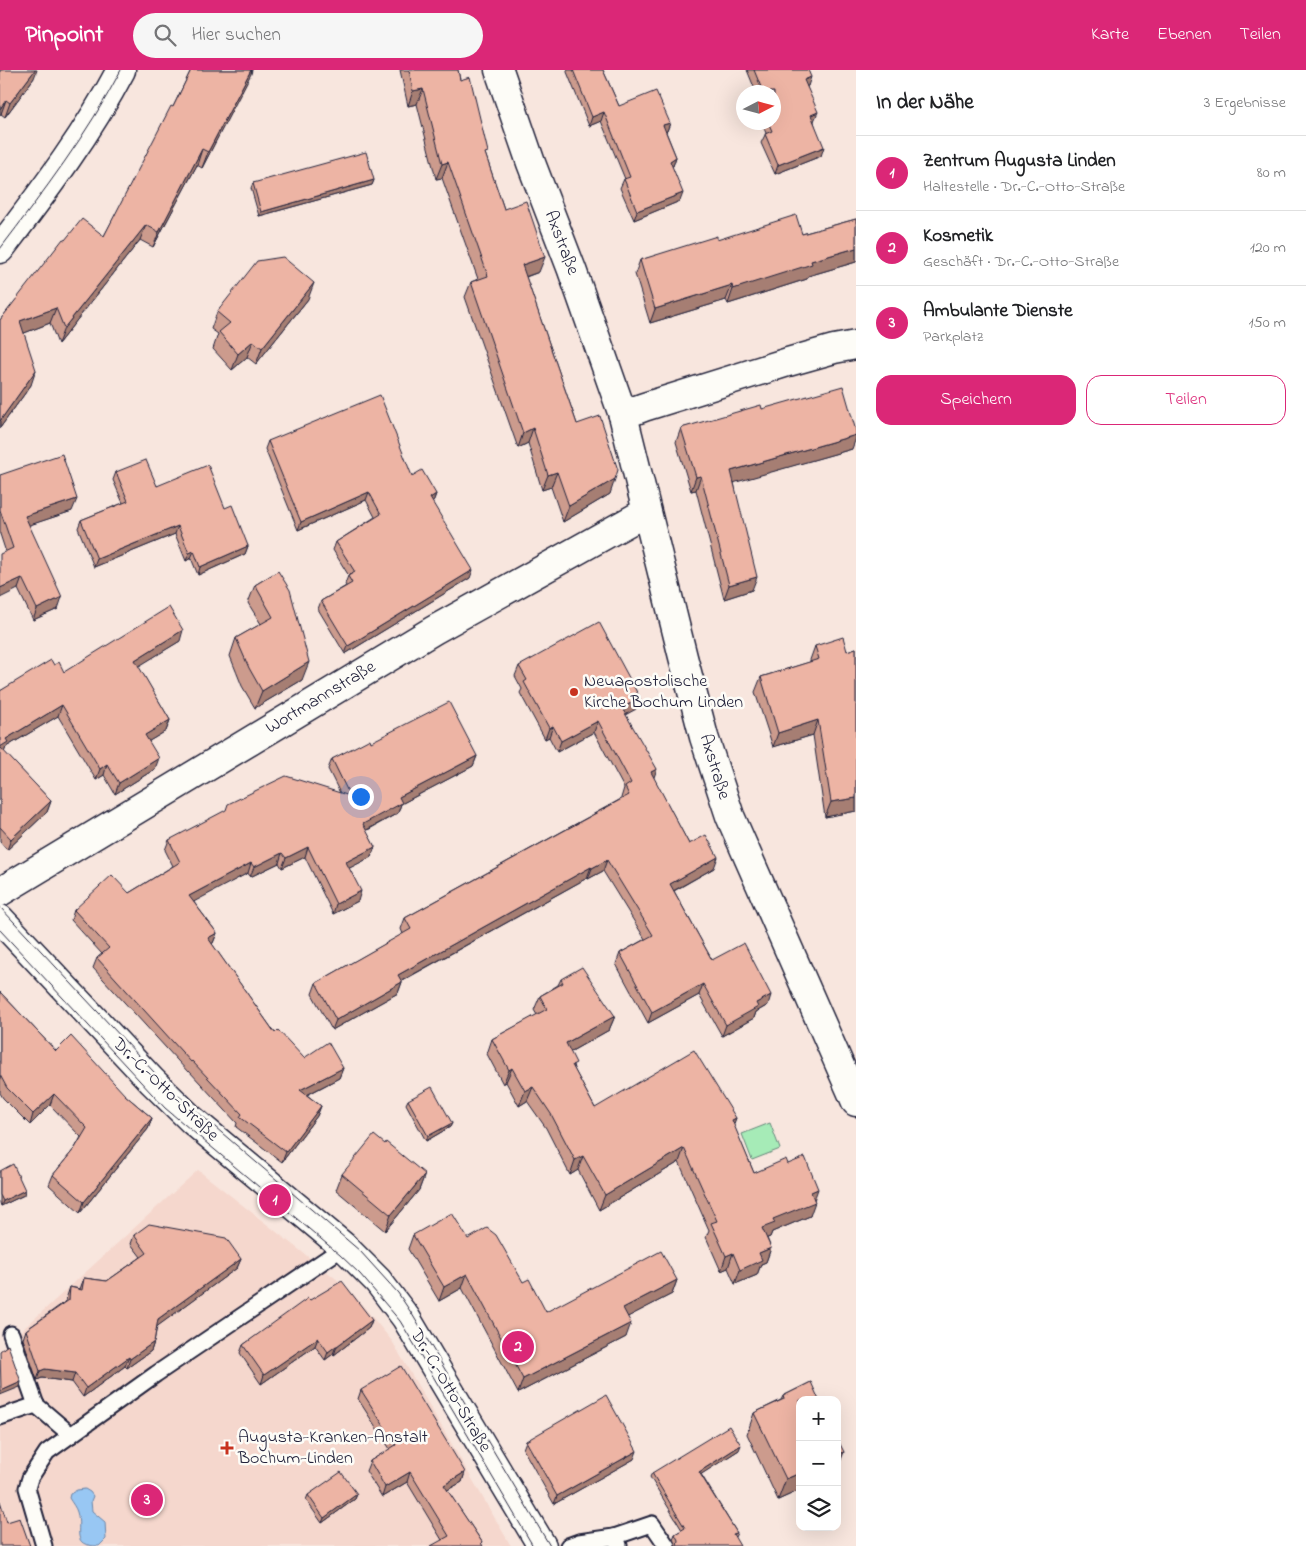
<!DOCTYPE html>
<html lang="de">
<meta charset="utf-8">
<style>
body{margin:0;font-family:"Indie Flower",sans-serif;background:#f6f6f6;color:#202124}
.controls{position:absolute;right:15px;bottom:15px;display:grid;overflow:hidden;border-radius:10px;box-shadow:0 5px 20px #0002}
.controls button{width:45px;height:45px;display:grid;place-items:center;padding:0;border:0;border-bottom:1px solid #e0e0e0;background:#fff;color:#202124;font:25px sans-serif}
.compass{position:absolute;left:736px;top:15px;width:45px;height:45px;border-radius:50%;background:#fff;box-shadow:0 5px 20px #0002;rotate:84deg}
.you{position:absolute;left:360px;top:726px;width:18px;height:18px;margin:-12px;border:4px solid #fff;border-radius:50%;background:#1a73e8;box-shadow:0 0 0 8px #1a73e833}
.badge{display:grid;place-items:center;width:32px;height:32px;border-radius:50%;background:#db2777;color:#fff;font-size:16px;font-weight:700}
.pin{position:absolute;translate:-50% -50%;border:2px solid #fff;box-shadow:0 1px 5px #0006}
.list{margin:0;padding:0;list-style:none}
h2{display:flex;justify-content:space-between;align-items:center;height:65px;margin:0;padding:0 20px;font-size:21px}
h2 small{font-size:16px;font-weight:400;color:#757577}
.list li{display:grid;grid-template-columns:32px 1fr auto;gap:15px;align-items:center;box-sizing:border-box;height:75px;padding:0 20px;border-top:1px solid #e0e0e0}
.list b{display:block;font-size:19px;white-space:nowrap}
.list p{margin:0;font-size:16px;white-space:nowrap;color:#757577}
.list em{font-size:16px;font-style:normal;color:#757577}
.actions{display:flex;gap:10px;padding:15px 20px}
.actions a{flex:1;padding:11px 0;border:1px solid #db2777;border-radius:15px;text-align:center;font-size:18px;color:#db2777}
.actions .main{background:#db2777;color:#fff}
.icon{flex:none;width:28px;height:28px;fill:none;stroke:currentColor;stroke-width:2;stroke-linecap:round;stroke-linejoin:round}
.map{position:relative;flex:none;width:856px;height:1476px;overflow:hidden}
header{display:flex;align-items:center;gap:30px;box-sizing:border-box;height:70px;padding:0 25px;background:#db2777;color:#fff}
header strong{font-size:24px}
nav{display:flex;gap:28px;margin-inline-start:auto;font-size:18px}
.search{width:350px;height:45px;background:#f6f6f6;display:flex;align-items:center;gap:12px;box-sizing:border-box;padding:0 18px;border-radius:28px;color:#757577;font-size:19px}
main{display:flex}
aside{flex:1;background:#fff}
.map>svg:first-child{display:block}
.built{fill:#f5d7cd}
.park{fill:#a6ebb7;stroke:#648679}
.water{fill:#98c7f3;stroke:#6985a9}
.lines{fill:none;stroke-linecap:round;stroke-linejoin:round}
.service-casing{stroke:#22223b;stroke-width:19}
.minor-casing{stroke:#22223b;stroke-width:31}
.tertiary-casing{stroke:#22223b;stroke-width:31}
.service{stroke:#fdfcf7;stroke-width:15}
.minor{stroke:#fdfcf7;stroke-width:28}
.tertiary{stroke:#fdfcf7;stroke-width:28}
.tram{stroke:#22223b;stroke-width:1}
.wall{fill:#cc9b8d;stroke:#22223b}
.shaded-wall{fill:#a67e73;stroke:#22223b}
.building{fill:#edb4a4;stroke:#22223b}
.poi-dot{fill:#c8321e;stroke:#fdfcf7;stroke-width:2}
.labels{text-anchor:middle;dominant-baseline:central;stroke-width:5;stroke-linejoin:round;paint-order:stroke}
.street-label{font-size:18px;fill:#22223b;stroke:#fdfcf7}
.poi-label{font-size:18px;fill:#22223b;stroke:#fdfcf7;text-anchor:start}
</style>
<header>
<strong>Pinpoint</strong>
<div class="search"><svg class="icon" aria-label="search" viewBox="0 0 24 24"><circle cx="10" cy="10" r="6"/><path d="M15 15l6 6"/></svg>Hier suchen</div>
<nav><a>Karte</a><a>Ebenen</a><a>Teilen</a></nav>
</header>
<main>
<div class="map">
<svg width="856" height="1476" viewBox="0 0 856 1476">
<rect width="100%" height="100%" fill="#f8e6de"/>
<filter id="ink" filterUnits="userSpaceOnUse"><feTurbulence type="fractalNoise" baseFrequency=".02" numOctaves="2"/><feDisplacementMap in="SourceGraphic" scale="10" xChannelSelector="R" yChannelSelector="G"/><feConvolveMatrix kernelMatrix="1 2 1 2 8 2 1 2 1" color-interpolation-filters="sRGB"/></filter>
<g filter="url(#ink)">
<polygon class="built" points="198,1100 349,1219 392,1271 511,1476 0,1476 0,1280"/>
<polygon class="park" points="770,1053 780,1079 752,1090 742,1064"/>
<path class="water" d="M85 1419 90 1422 93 1426 91 1431 92 1441 105 1452 106 1469 99 1476C69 1476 83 1461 77 1442 76 1438 72 1433 69 1428L70 1424 77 1420Z"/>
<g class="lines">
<g class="service-casing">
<g id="service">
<polyline points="11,1264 36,1335"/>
<polyline points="0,1347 36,1335 71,1365"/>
<polyline points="614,1467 652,1454 667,1476"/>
<polyline points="44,1476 27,1418 30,1408 47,1382 156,1304 344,1177"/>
<polyline points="568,1476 579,1472 614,1467 619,1475"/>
</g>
</g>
<g class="minor-casing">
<g id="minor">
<polyline points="499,0 531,93 572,200 623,345 683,587 704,667 730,746 856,1032"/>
<polyline points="623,345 644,337 788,292 834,279 856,275"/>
<polyline points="0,822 434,560 646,442"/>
</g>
</g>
<g class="tertiary-casing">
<g id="tertiary">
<path d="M0 179C44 121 87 65 121 0"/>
<polyline points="0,849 152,1011 192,1050 344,1177 378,1211 406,1248 542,1476"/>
</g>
</g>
<use href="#service" class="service"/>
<use href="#minor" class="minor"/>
<use href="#tertiary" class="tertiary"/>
<g class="tram">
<path d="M0 179C44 121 87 65 121 0"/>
<polyline points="0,837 167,1016 360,1181 398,1223 412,1244 550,1476"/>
<polyline points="0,860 165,1038 340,1185 360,1204 400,1251 414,1274 533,1476"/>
</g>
</g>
<g class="wall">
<polygon points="0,0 34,8 5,47 1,44"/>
<polygon points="191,0 252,0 202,98 197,95 153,177 140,170 58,274 50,253 24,263 31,315 0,358 0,250 65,170 104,166 173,37"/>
<polygon points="400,0 458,0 460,10 504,139 539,202 526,207 577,354 610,424 563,452 551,417 542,420 528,373 518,378 465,227 471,212 478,209 442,108 436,109 417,34 408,36"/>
<polygon points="567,0 603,0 619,36 670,53 667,61 666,62 676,87 673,96 672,96 680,131 634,150 620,118 624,109 625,109 601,51 589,56 567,2"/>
<polygon points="747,0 808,0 808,16 807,16 821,86 775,104 761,73 766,63 761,52 774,52 774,22 756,22"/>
<polygon points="374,110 372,115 259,146 251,118 253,113"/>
<polygon points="856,149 856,192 808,206 807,209 728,234 726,230 650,253 635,204 640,190 717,170 802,164"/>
<polygon points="308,229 256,294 247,287 232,300 213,279 218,264 211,259 217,242"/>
<polygon points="762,339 852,379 734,412 752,520 724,529 696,420 691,421 676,372 681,358"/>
<polygon points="268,371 412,406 436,424 433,432 432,433 470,508 345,584 318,539 321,531 346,516 345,514 348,506 349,506 333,480 336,472 375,447 366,430 298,460 265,379"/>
<polygon points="116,402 225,438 248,476 245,484 198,505 191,488 186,491 175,464 94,497 78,458 81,450 123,433 113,410"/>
<polygon points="0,405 72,441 29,455 58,539 33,550 18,519 0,464"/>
<polygon points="278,501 302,610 255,638 242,616 230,586 236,568 261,554 248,533 255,515"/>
<polygon points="180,571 138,596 170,650 166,661 149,671 155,699 115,724 104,705 96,710 58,646 6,677 4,682 51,731 47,742 7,780 0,772 0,621 54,595 64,602"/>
<polygon points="815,576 847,581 856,578 856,741 825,747 813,665 773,677 755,622 761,607 810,592 810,590"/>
<polygon points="519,596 640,628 636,639 625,644 653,707 689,774 714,798 674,821 712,890 768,935 756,942 754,948 722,966 699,925 648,953 616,894 620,883 645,869 603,801 588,809 587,808 402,911 402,912 398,923 332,960 312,924 316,913 403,864 401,859 405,848 621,729 621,728 624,718 594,662 557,682 549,667 545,669 520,623 522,619 515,606"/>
<polygon points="371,672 477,686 473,696 401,734 398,743 366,761 375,777 371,787 349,798 358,831 333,844 305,787 282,798 279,793 250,807 248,803 193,831 217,863 213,873 212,874 275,963 304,988 343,998 339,1008 307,1025 321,1036 317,1046 282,1092 236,1057 237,1053 189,1001 188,1002 93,898 97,888 102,884 71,850 74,840 129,823 173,796 165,780 169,770 340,723 328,699 332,689"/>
<polygon points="561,909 615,946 609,960 570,982 574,999 595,1038 736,1048 733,1054 754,1103 788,1094 814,1129 810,1146 772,1162 770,1167 767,1168 771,1178 766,1192 761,1194 757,1205 735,1214 728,1198 721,1201 706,1167 709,1160 679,1092 599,1140 578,1100 570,1105 546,1058 527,1031 519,1036 506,1012 503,1014 487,984 492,969 537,945 534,940 540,926 558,915"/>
<polygon points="0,922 56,981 125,1025 152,1048 148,1059 80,1143 49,1115 53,1105 75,1078 81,1067 50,1035 30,1055 3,1028 0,1023"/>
<polygon points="408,1030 452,1053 450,1057 426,1071 406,1034"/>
<polygon points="0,1101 24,1125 1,1136 0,1133"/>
<polygon points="342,1104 425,1104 419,1120 385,1161 336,1120"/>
<polygon points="134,1165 241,1189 237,1198 157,1256 154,1272 151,1281 127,1298 125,1296 83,1327 72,1312 42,1308 37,1310 23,1269 26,1260 66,1231 67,1226 70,1217 80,1219 84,1208 107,1211 141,1187 131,1174"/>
<polygon points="413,1165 468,1169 523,1212 546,1242 677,1210 672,1224 627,1247 626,1267 518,1323 462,1218 439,1231 408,1179"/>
<polygon points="310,1230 372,1250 369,1258 334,1285 333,1284 325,1290 315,1276 261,1314 240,1283 243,1275"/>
<polygon points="811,1312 800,1420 778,1430 747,1364 754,1343 781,1330 783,1326"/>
<polygon points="361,1320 465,1402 462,1412 447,1420 482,1472 481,1474 442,1470 407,1412 382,1427 366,1401 370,1391 390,1379 358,1329"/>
<polygon points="526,1371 634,1389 554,1434 523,1379"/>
<polygon points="739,1380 701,1404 737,1463 735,1467 676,1476 673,1469 675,1464 682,1460 650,1407 652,1403"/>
<polygon points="357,1424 355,1429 322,1453 306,1430 308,1425"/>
</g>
<g class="shaded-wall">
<polygon points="35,0 37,0 34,8 5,47 10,33"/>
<polygon points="251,0 252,0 251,4 202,98 208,82"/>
<polygon points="811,7 808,16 801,19 804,10"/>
<polygon points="423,19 417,34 408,36 413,21"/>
<polygon points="6,30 1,44 0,46 0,39"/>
<polygon points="604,42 601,51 589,56 592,47"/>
<polygon points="818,42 814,51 808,54 811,45"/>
<polygon points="670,53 667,61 660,64 663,55"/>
<polygon points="824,77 821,86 775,104 778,95"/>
<polygon points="202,79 197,95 153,177 159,162"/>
<polygon points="676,87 673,96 666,99 670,91"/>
<polygon points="448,92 442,108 436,109 442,94"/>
<polygon points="374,110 372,115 259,146 261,142"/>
<polygon points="683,123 680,131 634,150 637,141"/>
<polygon points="146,155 140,170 58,274 64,258"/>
<polygon points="856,178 856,192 808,206 807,209 728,234 733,219 811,191"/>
<polygon points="545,187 539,202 516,210 522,195"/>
<polygon points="314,213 308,229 256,294 262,278"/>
<polygon points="732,215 726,230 650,253 655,239"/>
<polygon points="56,238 50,253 14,267 20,251"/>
<polygon points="253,271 247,287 232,300 238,284"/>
<polygon points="36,300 31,315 0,358 0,351"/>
<polygon points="533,358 528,373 518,378 523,363"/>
<polygon points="856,365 856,368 852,379 726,415 731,401"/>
<polygon points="557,402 551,417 542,420 548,405"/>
<polygon points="701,406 696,420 691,421 696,407"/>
<polygon points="615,409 610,424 563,452 569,436"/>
<polygon points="369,422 366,430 298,460 301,452"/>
<polygon points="436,424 433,432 427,436 430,428"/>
<polygon points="77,429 72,441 21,458 25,446"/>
<polygon points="178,456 175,464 94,497 97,489"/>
<polygon points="248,476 245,484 198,505 200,497"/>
<polygon points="194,481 191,488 186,491 189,483"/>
<polygon points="473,500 470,508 345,584 348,576"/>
<polygon points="757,507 752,520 724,529 729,515"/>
<polygon points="22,508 18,519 0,528 0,518"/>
<polygon points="62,527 58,539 33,550 37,539"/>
<polygon points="183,560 180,571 131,601 135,590"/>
<polygon points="309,592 302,610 255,638 262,621"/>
<polygon points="640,628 636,639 618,649 622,638"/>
<polygon points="62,635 58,646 6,677 4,683 0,677 6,669"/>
<polygon points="170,650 166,661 141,676 145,665"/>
<polygon points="818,650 813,665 773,677 778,663"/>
<polygon points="598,651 594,662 557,682 561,671"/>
<polygon points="553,656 549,667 545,669 549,658"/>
<polygon points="477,686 473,696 401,734 398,743 359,764 363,754 399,727"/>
<polygon points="159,688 155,699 115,724 119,713"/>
<polygon points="107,694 104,705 96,710 100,699"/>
<polygon points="657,699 653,710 651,702"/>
<polygon points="856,728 856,741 825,747 831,732"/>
<polygon points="51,731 47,742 7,780 11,769"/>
<polygon points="308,777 305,787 282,798 286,788"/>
<polygon points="375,777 371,787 342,802 346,792"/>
<polygon points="282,783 279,793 250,807 254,797"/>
<polygon points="718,787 714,798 666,825 670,814"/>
<polygon points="607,790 603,801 588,809 592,798"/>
<polygon points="251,793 248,803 186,836 189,826"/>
<polygon points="591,797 587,808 394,915 398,905"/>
<polygon points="361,821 358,831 333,844 336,834"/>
<polygon points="217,863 213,873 204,878 208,868"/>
<polygon points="402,912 398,923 332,960 336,950"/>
<polygon points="703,914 699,925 648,953 652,942"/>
<polygon points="771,925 768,935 756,942 754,948 722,966 726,955 756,933"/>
<polygon points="615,946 609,960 561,987 566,973"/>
<polygon points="343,998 339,1008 297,1030 300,1020"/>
<polygon points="512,998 506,1012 503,1014 509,1000"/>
<polygon points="533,1017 527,1031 519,1036 525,1021"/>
<polygon points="54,1024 50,1035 30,1055 33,1044"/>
<polygon points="321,1036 317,1046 282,1092 286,1082"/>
<polygon points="152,1048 148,1059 80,1143 84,1132"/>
<polygon points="736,1048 731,1062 732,1050"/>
<polygon points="452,1053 450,1057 426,1071 428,1066"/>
<polygon points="684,1078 679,1092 599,1140 605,1125"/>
<polygon points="583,1086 578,1100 570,1105 575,1090"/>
<polygon points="425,1104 419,1120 385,1161 391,1145"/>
<polygon points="818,1119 813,1133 815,1132 810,1146 772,1162 770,1167 757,1172 762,1158 773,1149 811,1122"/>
<polygon points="25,1120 24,1125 1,1136 3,1131"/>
<polygon points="771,1178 766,1192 761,1194 757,1205 735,1214 740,1200 759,1183"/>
<polygon points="733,1183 728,1198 721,1201 726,1186"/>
<polygon points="241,1189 237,1198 155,1258 158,1249"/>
<polygon points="467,1204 462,1218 439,1231 444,1217"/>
<polygon points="677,1210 672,1224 618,1252 623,1238"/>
<polygon points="372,1250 369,1258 334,1285 337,1276"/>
<polygon points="631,1253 626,1267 518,1323 523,1309"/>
<polygon points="318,1268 315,1276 261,1314 264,1305"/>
<polygon points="154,1272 151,1281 127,1298 130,1289"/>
<polygon points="336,1276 333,1284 325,1290 328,1282"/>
<polygon points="129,1287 125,1296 83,1327 86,1318"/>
<polygon points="45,1299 75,1303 72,1312 42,1308 37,1310 40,1301"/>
<polygon points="21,1312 20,1317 0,1325 1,1321"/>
<polygon points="741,1375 739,1380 697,1407 699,1402"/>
<polygon points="637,1381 634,1389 554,1434 557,1426"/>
<polygon points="844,1382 837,1400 837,1385"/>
<polygon points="410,1402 407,1412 382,1427 385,1417"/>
<polygon points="465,1402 462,1412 440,1424 444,1415"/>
<polygon points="800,1403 800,1420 778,1430 786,1409"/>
<polygon points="357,1424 355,1429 322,1453 324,1448"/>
</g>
<g class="building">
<polygon points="0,0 35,0 10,33 6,30 0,39"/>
<polygon points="191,0 251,0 208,82 202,79 159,162 146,155 64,258 56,238 20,251 36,300 0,351 0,250 63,169 65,170 82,149 104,166 171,36 173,37"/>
<polygon points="409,0 458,0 460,10 470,7 488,82 485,83 504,139 526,131 545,187 522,195 577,354 600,346 618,400 615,409 569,436 557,402 548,405 533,358 523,363 471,212 488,206 448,92 442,94 423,19 413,21"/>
<polygon points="573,0 603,0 619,36 656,21 670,53 663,55 676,87 670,91 683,123 637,141 624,109 630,107 604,42 592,47"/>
<polygon points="754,0 808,0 811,7 804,10 818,42 811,45 824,77 778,95 765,64 772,61 768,52 774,52 774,22 763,22"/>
<polygon points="366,82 374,110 261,142 253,113"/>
<polygon points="796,145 802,164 856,149 856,178 811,191 812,194 733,219 732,215 655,239 640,190 717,166 717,170"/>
<polygon points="283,187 314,213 262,278 253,271 238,284 219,262 230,253 217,242 257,191"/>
<polygon points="843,316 856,361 856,365 731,401 757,507 729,515 701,406 696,407 681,358 761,335 762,339"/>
<polygon points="380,325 412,406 422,400 436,424 430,428 473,500 348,576 321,531 352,513 348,506 355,502 336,472 381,444 369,422 301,452 268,371"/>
<polygon points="62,384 77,429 25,446 62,527 37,539 22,508 0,518 0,484 13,478 0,440 0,405"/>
<polygon points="146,390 157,416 208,395 225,438 232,435 248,476 200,497 194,481 189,483 178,456 97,489 81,450 128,431 116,402"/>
<polygon points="278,501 290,520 309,592 262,621 249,598 236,568 273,547 255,515"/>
<polygon points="169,537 183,560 135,590 170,650 145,665 159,688 119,713 107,694 100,699 62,635 6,669 8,672 0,677 0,621 51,590 54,595 59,592 64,602"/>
<polygon points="599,552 640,628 622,638 657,699 651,702 689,774 706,765 718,787 670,814 712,890 744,873 771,925 756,933 758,937 726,955 703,914 652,942 620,883 653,865 607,790 592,798 591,797 398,905 402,912 336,950 316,913 411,859 405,848 629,725 625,717 631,713 598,651 561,671 553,656 549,658 524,612 527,610 519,596"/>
<polygon points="843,567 847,581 856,578 856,728 831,732 818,650 778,663 761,607 819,589 815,576"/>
<polygon points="449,632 477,686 399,727 402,733 363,754 375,777 346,792 361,821 336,834 308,777 286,788 282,783 254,797 251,793 189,826 217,863 208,868 275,963 278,960 304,988 328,972 343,998 300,1020 321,1036 286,1082 240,1047 242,1044 192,991 191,992 97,888 109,878 74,840 112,805 129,823 180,792 169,770 226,740 228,734 286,706 350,726 332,689 370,669 371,672"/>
<polygon points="0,677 51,731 11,769 0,757"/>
<polygon points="582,897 615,946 566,973 576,993 572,995 595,1038 694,980 736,1048 732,1050 754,1103 786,1089 788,1094 805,1087 818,1119 811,1122 815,1132 773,1149 775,1153 762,1158 771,1178 759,1183 762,1190 740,1200 733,1183 726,1186 711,1153 717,1151 684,1078 605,1125 583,1086 575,1090 551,1044 533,1017 525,1021 512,998 509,1000 492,969 547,939 540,926 563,913 561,909"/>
<polygon points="0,922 56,981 71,966 125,1025 152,1048 84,1132 53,1105 75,1078 87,1058 54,1024 33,1044 7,1018 0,1005"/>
<polygon points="432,1017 452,1053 428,1066 408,1030"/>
<polygon points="374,1065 385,1074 386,1072 425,1104 391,1145 342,1104"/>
<polygon points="13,1094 25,1120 3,1131 0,1125 0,1101"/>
<polygon points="452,1143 468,1169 487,1158 496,1165 523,1212 529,1209 546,1242 661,1181 677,1210 623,1238 631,1253 523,1309 467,1204 444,1217 413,1165"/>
<polygon points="149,1154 226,1168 241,1189 158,1249 154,1272 130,1289 129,1287 86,1318 75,1303 45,1299 40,1301 26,1260 69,1230 70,1217 82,1220 84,1208 107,1211 147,1183 134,1165"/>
<polygon points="342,1211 372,1250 337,1276 336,1276 328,1282 318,1268 264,1305 243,1275 308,1228 310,1230"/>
<polygon points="8,1275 21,1312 1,1321 0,1281"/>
<polygon points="401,1296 465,1402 444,1415 482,1472 481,1473 483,1476 431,1476 449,1466 410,1402 385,1417 370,1391 396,1375 361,1320"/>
<polygon points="811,1312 819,1330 800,1330 800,1403 786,1409 754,1343 784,1329 783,1326"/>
<polygon points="606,1325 637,1381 557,1426 526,1371"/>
<polygon points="729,1356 741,1375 699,1402 737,1463 733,1464 740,1476 677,1476 678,1470 675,1464 685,1458 652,1403"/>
<polygon points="837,1368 844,1382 837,1385"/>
<polygon points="341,1402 357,1424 324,1448 308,1425"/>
<polygon points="0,1431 7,1452 20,1448 30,1476 0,1476"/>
</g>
</g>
<g class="poi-dot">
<circle cx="574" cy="622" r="5"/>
<path d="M224.5 1370.5h5v5h5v5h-5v5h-5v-5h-5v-5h5z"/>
</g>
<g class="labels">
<g class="street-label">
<text transform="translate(561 173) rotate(69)">Axstraße</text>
<text transform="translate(321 628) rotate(-31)">Wortmannstraße</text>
<text transform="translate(714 697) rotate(73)">Axstraße</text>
<text transform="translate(165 1020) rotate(44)">Dr.-C.-Otto-Straße</text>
<text transform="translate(450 1321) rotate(59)">Dr.-C.-Otto-Straße</text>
</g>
<g class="poi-label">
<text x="584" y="612">Neuapostolische<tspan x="584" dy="21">Kirche Bochum Linden</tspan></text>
<text x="238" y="1368">Augusta-Kranken-Anstalt<tspan x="238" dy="21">Bochum-Linden</tspan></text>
</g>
</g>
</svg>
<div class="controls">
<button>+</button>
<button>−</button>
<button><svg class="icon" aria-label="layers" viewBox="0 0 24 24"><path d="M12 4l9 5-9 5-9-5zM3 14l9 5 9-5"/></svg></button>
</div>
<svg class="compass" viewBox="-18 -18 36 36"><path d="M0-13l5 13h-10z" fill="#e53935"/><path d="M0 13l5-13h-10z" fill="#757577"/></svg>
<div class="you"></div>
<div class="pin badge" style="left:275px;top:1130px">1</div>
<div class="pin badge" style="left:518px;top:1277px">2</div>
<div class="pin badge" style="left:147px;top:1430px">3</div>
</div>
<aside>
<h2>In der Nähe<small>3 Ergebnisse</small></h2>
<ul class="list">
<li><span class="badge">1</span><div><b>Zentrum Augusta Linden</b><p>Haltestelle · Dr.-C.-Otto-Straße</p></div><em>80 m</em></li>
<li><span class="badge">2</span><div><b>Kosmetik</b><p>Geschäft · Dr.-C.-Otto-Straße</p></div><em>120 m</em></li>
<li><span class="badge">3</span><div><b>Ambulante Dienste</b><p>Parkplatz</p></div><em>150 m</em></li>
</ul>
<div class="actions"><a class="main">Speichern</a><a>Teilen</a></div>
</aside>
</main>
